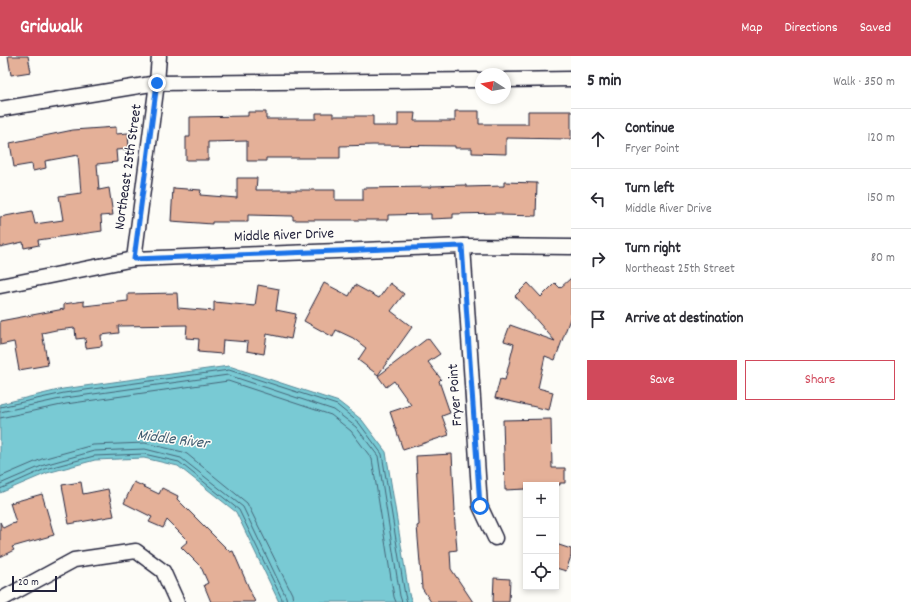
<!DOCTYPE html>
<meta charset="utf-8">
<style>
body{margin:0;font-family:Dekko,sans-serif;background:#f7f7f7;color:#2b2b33}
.controls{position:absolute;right:12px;bottom:12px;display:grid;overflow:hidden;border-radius:0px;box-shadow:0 2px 6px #0003}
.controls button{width:36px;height:36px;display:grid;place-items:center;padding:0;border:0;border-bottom:1px solid #e1e1e2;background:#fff;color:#2b2b33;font:20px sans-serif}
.compass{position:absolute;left:475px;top:12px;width:36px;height:36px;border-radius:50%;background:#fff;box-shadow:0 2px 6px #0003;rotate:281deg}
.scale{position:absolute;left:12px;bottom:10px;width:45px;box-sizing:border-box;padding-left:4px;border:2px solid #22223b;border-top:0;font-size:11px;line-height:14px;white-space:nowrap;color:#22223b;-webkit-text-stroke:3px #fdfcf7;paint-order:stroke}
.stop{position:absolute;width:12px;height:12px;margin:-9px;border:3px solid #1a73e8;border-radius:50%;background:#fff}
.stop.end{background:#1a73e8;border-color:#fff;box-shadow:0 1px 4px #0008}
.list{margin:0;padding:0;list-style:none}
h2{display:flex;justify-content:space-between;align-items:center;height:52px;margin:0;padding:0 16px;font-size:17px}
h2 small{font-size:13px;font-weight:400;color:#7c7c81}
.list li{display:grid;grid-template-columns:26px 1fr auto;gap:12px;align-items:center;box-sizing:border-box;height:60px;padding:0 16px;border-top:1px solid #e1e1e2}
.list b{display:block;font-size:15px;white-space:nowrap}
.list p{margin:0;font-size:13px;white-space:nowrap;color:#7c7c81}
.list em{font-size:13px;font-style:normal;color:#7c7c81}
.actions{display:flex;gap:8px;padding:12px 16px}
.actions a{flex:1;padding:9px 0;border:1px solid #d1495b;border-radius:0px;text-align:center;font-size:14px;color:#d1495b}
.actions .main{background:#d1495b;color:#fff}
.icon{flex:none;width:22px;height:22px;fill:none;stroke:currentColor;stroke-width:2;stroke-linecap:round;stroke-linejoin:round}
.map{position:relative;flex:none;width:571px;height:546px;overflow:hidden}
header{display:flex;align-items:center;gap:24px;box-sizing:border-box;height:56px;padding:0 20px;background:#d1495b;color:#fff}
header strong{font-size:19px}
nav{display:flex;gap:22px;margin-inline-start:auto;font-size:14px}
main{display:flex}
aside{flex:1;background:#fff}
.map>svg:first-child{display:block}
.water{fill:#79cad4;stroke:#568797}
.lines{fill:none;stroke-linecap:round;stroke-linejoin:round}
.shore{stroke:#456578;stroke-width:1}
.building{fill:#e4b098;stroke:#22223b}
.minor-casing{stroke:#22223b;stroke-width:17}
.minor{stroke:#fdfcf7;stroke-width:14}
.route{stroke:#1a73e8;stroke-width:5}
.labels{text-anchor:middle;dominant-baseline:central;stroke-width:3;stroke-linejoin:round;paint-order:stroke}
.street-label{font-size:15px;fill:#22223b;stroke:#fdfcf7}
.water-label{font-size:16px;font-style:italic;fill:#405d71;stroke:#fdfcf7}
</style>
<header>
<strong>Gridwalk</strong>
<nav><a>Map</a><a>Directions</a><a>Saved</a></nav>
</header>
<main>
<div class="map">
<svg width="571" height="546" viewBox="0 0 571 546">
<rect width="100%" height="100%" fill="#fdfcf7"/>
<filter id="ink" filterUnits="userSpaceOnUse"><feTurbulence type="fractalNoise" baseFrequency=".025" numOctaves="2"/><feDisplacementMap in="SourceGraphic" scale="8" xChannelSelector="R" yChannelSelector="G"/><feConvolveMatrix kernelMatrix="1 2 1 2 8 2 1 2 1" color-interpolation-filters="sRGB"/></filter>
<g filter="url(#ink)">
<polygon class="water" points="229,310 339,346 362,364 386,396 409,538 412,546 279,546 236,456 178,410 144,402 95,404 47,417 0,437 0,348 63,333"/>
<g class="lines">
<g class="shore">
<polyline points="0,351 64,337 229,314 337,349 359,367 382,398 405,539 407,546"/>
<polyline points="0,356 65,342 228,319 334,354 356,371 378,400 400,540 402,546"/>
<polyline points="0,362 66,348 228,325 331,359 351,375 372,403 394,541 396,546"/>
<polyline points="0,421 42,403 93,389 145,387 183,396 187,398 247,447 292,538 293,546"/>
<polyline points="0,428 44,409 94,395 145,393 181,402 243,451 286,541 287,546"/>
<polyline points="0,433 45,413 94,400 144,398 179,406 239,454 282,543 282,546"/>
</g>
</g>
<g class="building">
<polygon points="8,0 28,0 31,16 11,19"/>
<polygon points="455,55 479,55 479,68 528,68 528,55 571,55 571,83 506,82 506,98 472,97 472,92 455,92 455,90 373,89 340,90 340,102 266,102 266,105 247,105 247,85 208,86 208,104 186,104 186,81 190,81 190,61 248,60 248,56 266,56 266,63 316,63 316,57 333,57 333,60 373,60 373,70 398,70 398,57 415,57 414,65 455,65"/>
<polygon points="116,71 116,78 128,77 129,93 116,94 117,106 97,108 99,134 109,132 113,159 101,160 102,175 38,184 39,189 24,192 23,186 0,191 0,161 32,155 35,168 63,164 59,140 81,137 78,99 45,105 46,112 33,115 32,108 14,111 10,87 73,74"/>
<polygon points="237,122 257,122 256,134 335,134 335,144 363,144 363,132 431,131 431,130 466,129 466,131 504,130 504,126 537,127 536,160 502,159 502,157 453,158 453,162 431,163 431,158 388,159 388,164 293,164 293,160 248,159 248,166 212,166 212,168 171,165 173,132 201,134 200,139 237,142"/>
<polygon points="571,222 571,260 555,304 545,300 538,332 553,336 549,354 495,342 500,323 505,324 514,288 504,285 510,269 555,285 515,240 528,227 541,241 555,227 560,232"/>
<polygon points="324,227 349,240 355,229 379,242 390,227 404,238 391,255 412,271 378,319 358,304 366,292 353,282 336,274 333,281 304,265"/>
<polygon points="258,229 279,233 276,254 296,258 291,283 267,278 264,298 247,295 248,286 223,284 222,298 198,296 199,283 186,282 187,269 118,270 119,277 101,279 102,290 86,292 85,282 76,283 75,272 56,274 42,277 48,309 19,314 14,286 0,289 0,265 64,253 64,248 84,245 84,250 128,245 128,238 177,237 178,252 214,255 214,246 255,250"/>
<polygon points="428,282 440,298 428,306 441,323 439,325 450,357 442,360 449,379 403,394 390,356 411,349 394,325 386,331 378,320"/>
<polygon points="551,363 552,412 565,412 565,427 560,427 560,429 526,429 526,433 505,434 503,364"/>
<polygon points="452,398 455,455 454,455 457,494 450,495 451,513 473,546 431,546 422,532 417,470 419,469 416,400"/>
<polygon points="81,426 83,438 108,433 114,460 69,468 62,429"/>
<polygon points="134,426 159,438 162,432 178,440 177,443 230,496 233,495 255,546 211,546 204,529 208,527 201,511 181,491 188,485 167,464 163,472 149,466 152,461 124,447"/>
<polygon points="42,438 54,479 12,491 14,494 0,501 0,466 3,472 11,468 16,467 10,447"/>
<polygon points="556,488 571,493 571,500 566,515 556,512"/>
<polygon points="494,522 510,523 509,546 493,546"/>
</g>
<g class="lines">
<g class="minor-casing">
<g id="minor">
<polyline points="505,24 571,23"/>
<polyline points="0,53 157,27 481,24"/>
<polyline points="463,190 480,450 495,482"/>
<polyline points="134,203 157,27 159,0"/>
<polyline points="0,230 134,203 463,190 571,191"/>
<polyline points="0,544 74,504 136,495 163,515 177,546"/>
</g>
</g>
<use href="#minor" class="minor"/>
</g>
</g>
<g class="lines" filter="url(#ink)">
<polyline class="route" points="157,27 134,203 462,190 480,450"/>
</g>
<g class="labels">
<g class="street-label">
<text transform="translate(129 111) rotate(-82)">Northeast 25th Street</text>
<text transform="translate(284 180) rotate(-2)">Middle River Drive</text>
<text transform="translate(456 339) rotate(-94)">Fryer Point</text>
</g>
<g class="water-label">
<text transform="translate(173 384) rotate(7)">Middle River</text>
</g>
</g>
</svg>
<div class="controls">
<button>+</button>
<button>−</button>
<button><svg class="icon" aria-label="locate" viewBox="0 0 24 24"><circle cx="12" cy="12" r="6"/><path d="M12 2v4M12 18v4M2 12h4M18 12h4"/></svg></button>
</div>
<svg class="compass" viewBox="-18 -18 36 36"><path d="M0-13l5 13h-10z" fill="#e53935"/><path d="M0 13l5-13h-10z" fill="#7c7c81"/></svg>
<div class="scale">20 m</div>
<div class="stop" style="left:480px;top:450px"></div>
<div class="stop end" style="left:157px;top:27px"></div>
</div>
<aside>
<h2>5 min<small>Walk · 350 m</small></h2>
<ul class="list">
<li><svg class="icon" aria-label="ahead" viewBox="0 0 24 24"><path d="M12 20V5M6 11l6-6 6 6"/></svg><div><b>Continue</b><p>Fryer Point</p></div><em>120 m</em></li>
<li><svg class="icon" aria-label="left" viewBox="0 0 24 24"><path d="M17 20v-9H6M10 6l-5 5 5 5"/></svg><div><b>Turn left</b><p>Middle River Drive</p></div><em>150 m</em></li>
<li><svg class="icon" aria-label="right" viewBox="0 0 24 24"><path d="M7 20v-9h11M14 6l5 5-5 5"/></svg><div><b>Turn right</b><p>Northeast 25th Street</p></div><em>80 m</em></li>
<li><svg class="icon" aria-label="arrive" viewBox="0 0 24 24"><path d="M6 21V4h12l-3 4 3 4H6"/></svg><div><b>Arrive at destination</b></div></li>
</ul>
<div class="actions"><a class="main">Save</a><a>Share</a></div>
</aside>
</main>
